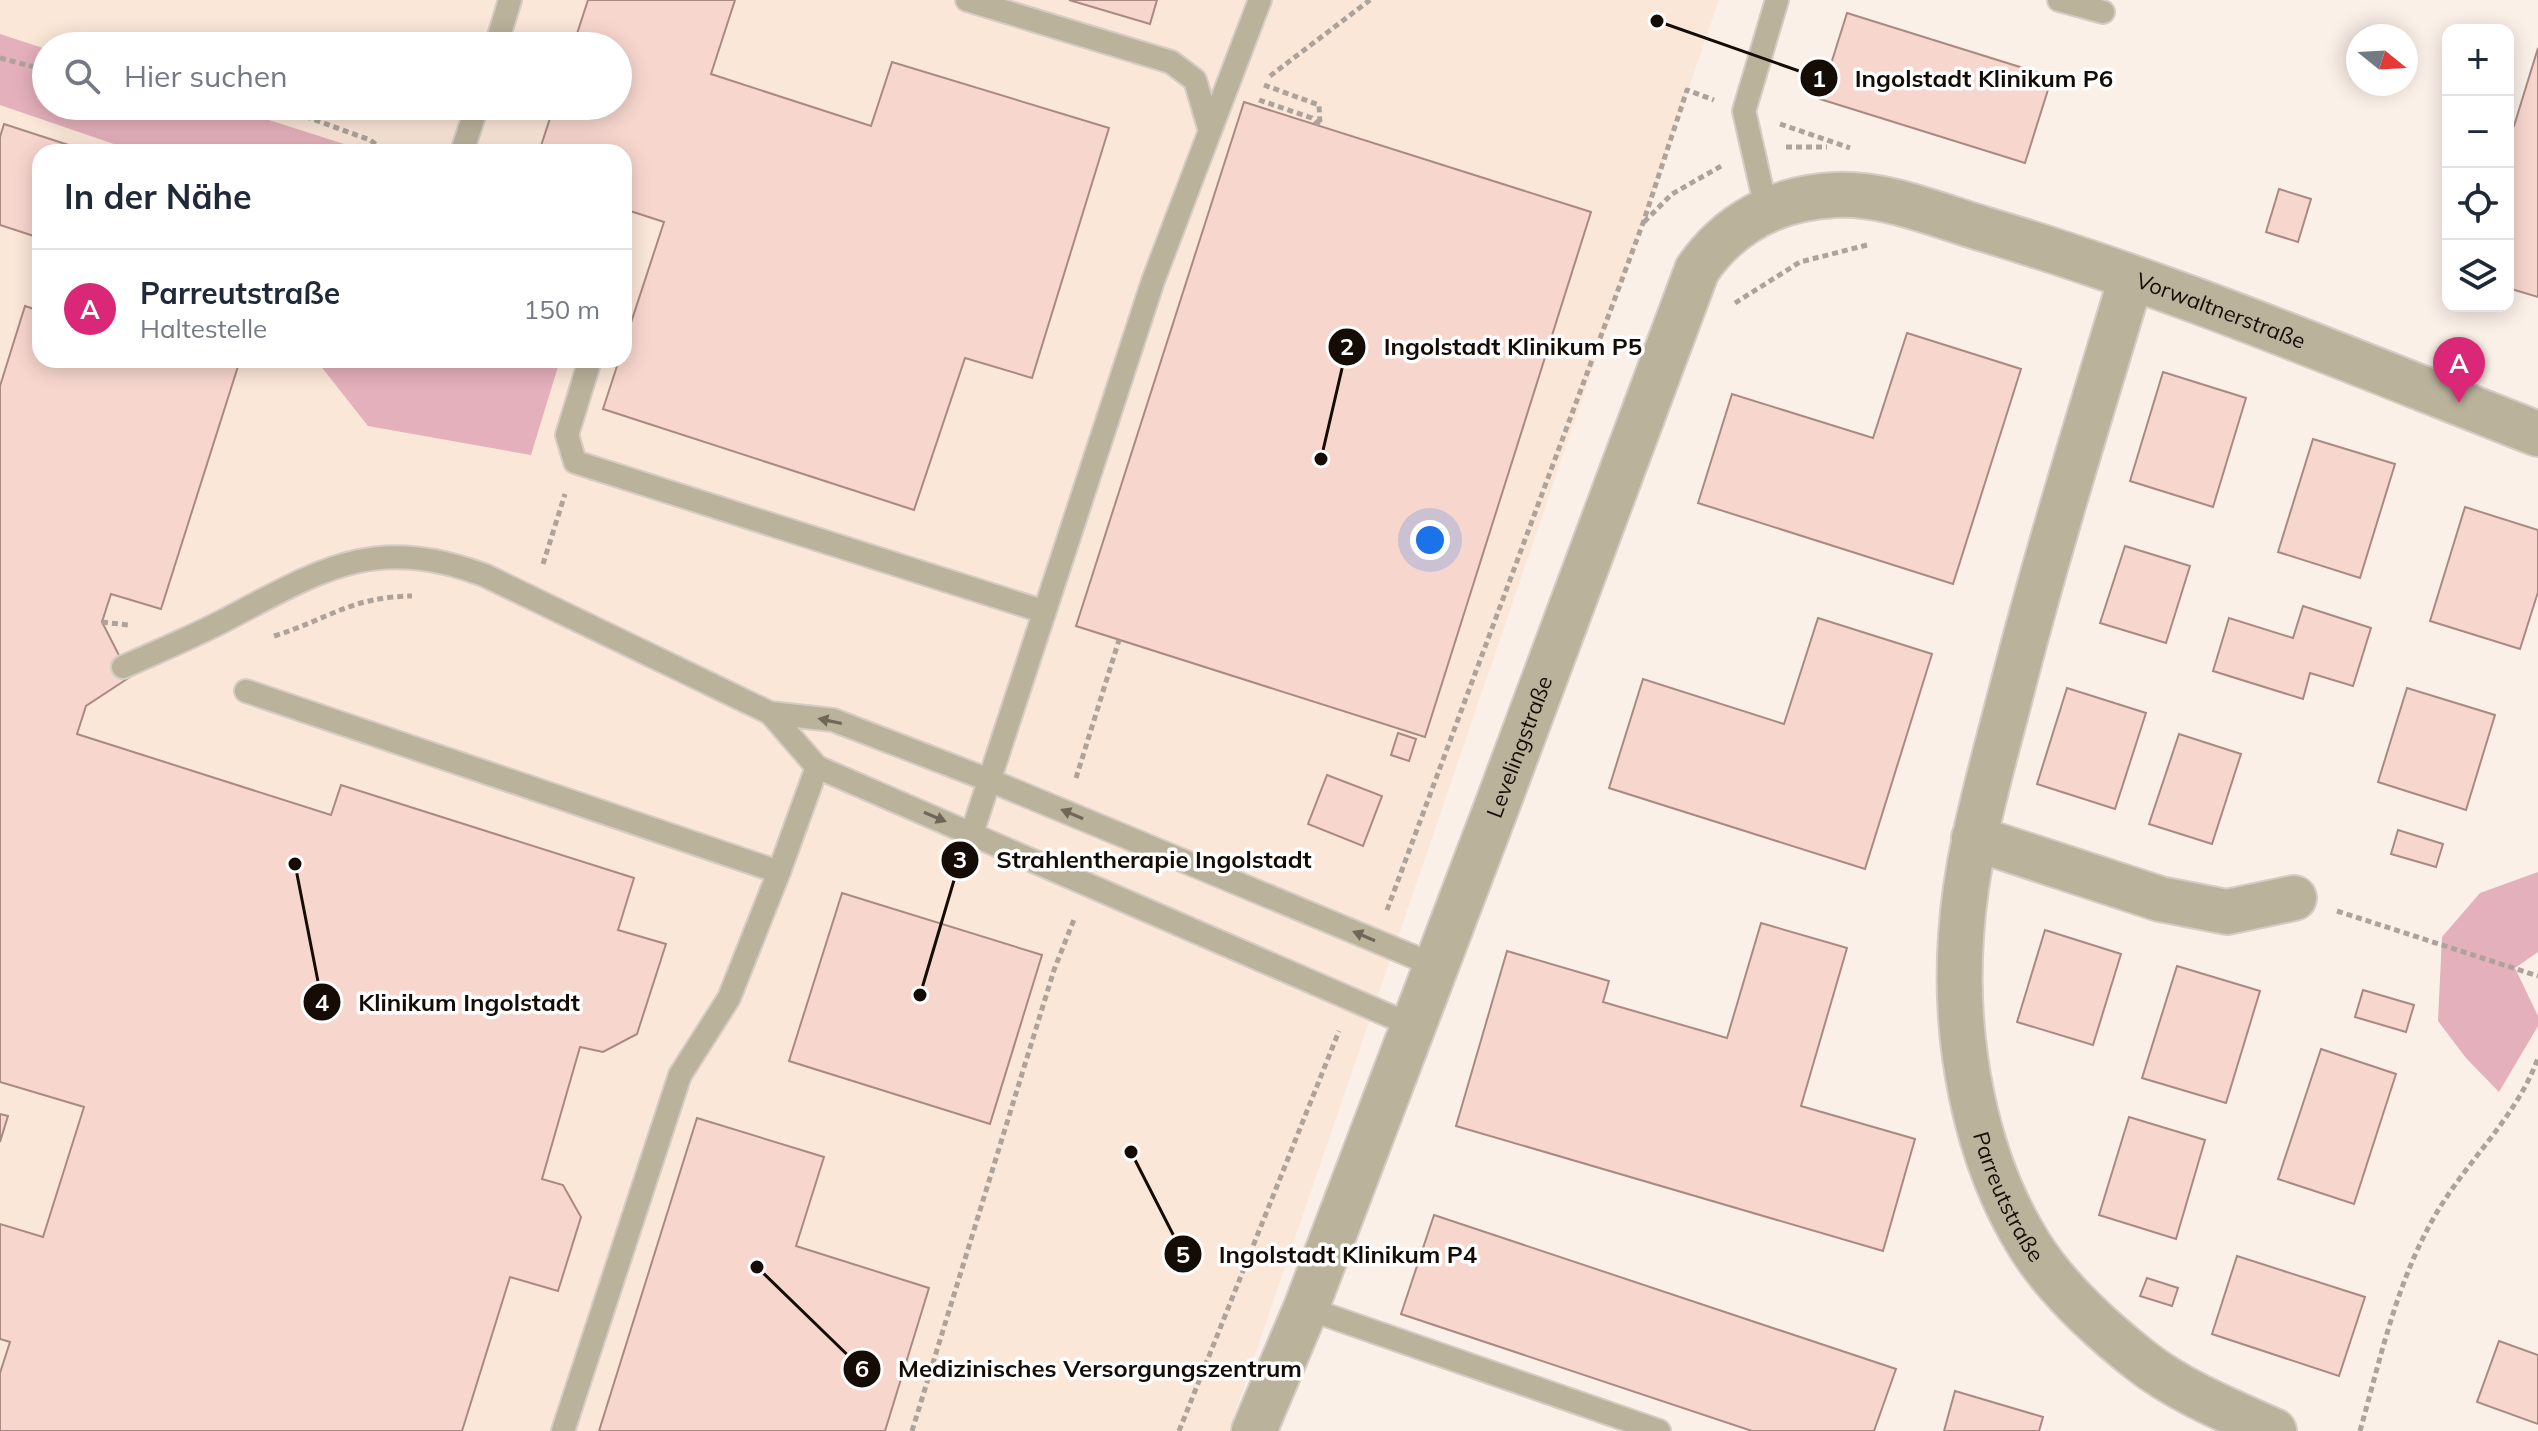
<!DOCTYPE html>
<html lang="de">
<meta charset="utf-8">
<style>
body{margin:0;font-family:Mulish,sans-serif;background:#f6f6f7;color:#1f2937}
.controls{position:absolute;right:24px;top:24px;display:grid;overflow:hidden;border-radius:16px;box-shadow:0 4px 20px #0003}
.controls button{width:72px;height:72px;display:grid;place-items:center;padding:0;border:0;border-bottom:2px solid #e0e1e3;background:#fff;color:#1f2937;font:40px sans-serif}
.compass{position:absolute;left:2346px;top:24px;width:72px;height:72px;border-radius:50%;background:#fff;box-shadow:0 4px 20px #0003;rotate:108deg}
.you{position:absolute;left:1430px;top:540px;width:28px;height:28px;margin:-20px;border:6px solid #fff;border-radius:50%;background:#1a73e8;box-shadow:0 0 0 12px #1a73e833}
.badge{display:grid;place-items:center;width:52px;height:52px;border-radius:50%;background:#db2777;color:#fff;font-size:26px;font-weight:700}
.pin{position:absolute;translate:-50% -66px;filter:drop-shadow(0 2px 4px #0008)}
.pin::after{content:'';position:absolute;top:42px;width:28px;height:24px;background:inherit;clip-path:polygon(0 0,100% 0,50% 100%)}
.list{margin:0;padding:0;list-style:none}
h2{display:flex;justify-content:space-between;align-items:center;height:104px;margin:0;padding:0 32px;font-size:34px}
h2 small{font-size:26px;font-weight:400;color:#747a83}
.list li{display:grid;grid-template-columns:52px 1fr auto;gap:24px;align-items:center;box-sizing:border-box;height:120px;padding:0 32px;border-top:2px solid #e0e1e3}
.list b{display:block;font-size:30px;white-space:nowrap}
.list p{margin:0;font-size:26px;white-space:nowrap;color:#747a83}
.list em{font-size:26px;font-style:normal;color:#747a83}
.icon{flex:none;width:44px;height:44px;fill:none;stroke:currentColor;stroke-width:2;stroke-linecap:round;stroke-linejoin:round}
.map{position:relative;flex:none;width:2538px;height:1431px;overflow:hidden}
.search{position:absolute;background:#fff;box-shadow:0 4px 20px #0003;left:32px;top:32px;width:600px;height:88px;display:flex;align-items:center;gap:20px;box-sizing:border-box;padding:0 28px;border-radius:44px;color:#747a83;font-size:30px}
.panel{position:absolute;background:#fff;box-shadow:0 4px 20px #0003;left:32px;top:144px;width:600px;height:224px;border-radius:24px}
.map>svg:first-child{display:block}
.built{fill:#fbe7d8;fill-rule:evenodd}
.green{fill:#e4b0bb}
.building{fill:#f7d6ce;stroke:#a98a83;stroke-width:2}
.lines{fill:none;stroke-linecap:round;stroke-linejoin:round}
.lane-casing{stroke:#d6ccc4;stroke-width:26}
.street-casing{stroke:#d6ccc4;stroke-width:48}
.path{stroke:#ada39b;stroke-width:5;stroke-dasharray:6 4;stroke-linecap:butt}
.lane{stroke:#bbb29c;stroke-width:22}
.street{stroke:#bbb29c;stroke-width:44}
.oneway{fill:#706758}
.labels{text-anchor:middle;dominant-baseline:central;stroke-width:7;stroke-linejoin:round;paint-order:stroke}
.street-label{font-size:22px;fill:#150c06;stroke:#fff}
.leader{fill:none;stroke:#150c06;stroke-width:3}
.callout-dot{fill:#150c06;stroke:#fff;stroke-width:3}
.mark-label{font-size:24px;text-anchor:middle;font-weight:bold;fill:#fff}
.callout-label{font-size:24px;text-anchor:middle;font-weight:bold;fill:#150c06;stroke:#fff;stroke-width:7;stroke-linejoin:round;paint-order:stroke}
</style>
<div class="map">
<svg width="2538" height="1431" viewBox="0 0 2538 1431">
<rect width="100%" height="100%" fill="#fbf0e8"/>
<path class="built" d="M0 0H1719L1229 1431H0ZM46 46H618V106H46ZM40 152H624V360H40Z"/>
<g class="green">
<polygon points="0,34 46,49 46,106 225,106 344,144 355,152 137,152 0,105"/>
<polygon points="316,360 560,360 531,455 368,426"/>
<polygon points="2538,872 2538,952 2515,968 2538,1016 2538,1026 2499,1092 2466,1058 2438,1021 2442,937 2480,893"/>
</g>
<g class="building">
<polygon points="588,0 735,0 711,74 871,126 892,62 1109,128 1032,378 965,358 914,510 603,409 619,360 624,360 624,344 664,222 624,209 624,152 539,152 554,106 618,106 618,46 573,46"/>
<polygon points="1069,0 1157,0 1150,24"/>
<polygon points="1847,13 2052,77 2025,163 1820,99"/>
<polygon points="2538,48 2538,297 2508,288 2508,124 2514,126"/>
<polygon points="1244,102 1591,212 1425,737 1076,626"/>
<polygon points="4,124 90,152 40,152 40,238 0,225 0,137"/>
<polygon points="2279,189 2311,199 2298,242 2266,232"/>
<polygon points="25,306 40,311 40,360 240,360 161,609 111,594 102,622 130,677 86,706 77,734 331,815 341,785 634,878 618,930 666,944 637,1034 603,1052 580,1047 542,1179 563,1185 581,1217 558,1291 510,1277 462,1431 0,1431 0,1373 10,1342 0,1339 0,1224 43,1237 84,1107 0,1082 0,386"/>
<polygon points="1907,333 2021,369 1953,584 1698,503 1732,394 1873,438"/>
<polygon points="2163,372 2246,398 2213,507 2130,481"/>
<polygon points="2313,439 2395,464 2360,578 2278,552"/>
<polygon points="2465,507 2538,530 2538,592 2520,649 2430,621"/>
<polygon points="2125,546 2190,566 2166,643 2100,623"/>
<polygon points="2303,606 2371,628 2353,686 2310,673 2303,699 2213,671 2229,618 2293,638"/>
<polygon points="1818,618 1932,654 1865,869 1609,788 1643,679 1784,724"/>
<polygon points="2067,688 2146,713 2115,809 2037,784"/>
<polygon points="2407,688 2495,715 2466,810 2378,782"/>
<polygon points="1398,733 1416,739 1409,761 1391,755"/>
<polygon points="2179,734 2241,754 2212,844 2149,824"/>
<polygon points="1327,775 1382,796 1363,846 1308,824"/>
<polygon points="2398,830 2443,844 2436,867 2391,854"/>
<polygon points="842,893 1042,955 990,1124 789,1061"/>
<polygon points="1761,923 1847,948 1801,1106 1915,1139 1883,1251 1456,1126 1507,951 1609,981 1603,1002 1727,1038"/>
<polygon points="2045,930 2121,954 2093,1045 2017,1022"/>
<polygon points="2177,966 2260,991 2226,1103 2142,1078"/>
<polygon points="2363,990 2414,1005 2406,1032 2355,1017"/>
<polygon points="2321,1049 2396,1074 2354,1204 2278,1179"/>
<polygon points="0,1114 8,1116 0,1142"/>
<polygon points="2129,1117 2205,1140 2176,1239 2099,1215"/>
<polygon points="697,1118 824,1157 796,1246 929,1288 885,1431 599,1431"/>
<polygon points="1434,1215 1896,1369 1874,1431 1752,1431 1401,1314"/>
<polygon points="2237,1256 2365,1297 2339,1376 2212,1334"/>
<polygon points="2147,1278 2178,1288 2172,1306 2140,1296"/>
<polygon points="2499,1341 2538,1355 2538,1424 2477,1402"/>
<polygon points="1955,1391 2043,1417 2039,1431 1944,1431"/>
</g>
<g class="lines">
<g class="lane-casing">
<g id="lane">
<polyline points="967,0 1171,62 1195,80 1210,131 1153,281 972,833"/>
<polyline points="2059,0 2103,12"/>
<polyline points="496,46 510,0"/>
<polyline points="1210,131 1260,0"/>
<polyline points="462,152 477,106"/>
<polyline points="1766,208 1744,111 1777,0"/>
<polyline points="590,360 567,435 575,462 1042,611"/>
<path d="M123 667C159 651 195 636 229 618 324 568 375 535 484 575L770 713"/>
<polyline points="246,691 779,872 817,767"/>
<polyline points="1413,1026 817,767 770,713 833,720 989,780 1436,966"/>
<polyline points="1306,1308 1659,1431"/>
<polyline points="563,1431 680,1075 729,998 779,872"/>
</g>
</g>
<g class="street-casing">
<g id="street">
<path id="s1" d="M2131 279C2089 418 2046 556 2010 697 1990 775 1966 854 1961 936 1954 1040 1974 1157 2030 1246 2057 1289 2101 1329 2140 1360 2179 1391 2229 1411 2274 1431"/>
<polyline points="1974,838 2160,899 2227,912 2294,898"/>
<path id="s2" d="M1254 1431 1306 1308 1497 806 1697 270C1729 223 1777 198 1834 195 1885 192 1939 216 1987 230 2174 286 2356 363 2538 434"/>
</g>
</g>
<g class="path">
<polyline points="0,58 46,70"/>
<polyline points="1270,76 1370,0"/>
<polyline points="1264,85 1319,105 1320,125"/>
<polyline points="1259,100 1312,118 1320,126"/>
<polyline points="277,106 370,140 386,152"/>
<polyline points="1780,124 1850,148"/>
<polyline points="1786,147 1827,147"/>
<polyline points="1644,222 1672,194 1723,165"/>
<polyline points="1735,303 1800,262 1867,245"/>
<polyline points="543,564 565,494"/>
<polyline points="102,622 128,625"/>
<path d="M274 636C329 619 350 597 412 596"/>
<polyline points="1076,778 1119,640"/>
<polyline points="1387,910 1643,223 1687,90 1714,100"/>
<polyline points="2337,911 2538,976"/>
<polyline points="912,1431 1054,970 1075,917"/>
<polyline points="1179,1431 1339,1031"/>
<path d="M2360 1431C2382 1353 2399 1270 2444 1201 2475 1153 2518 1113 2538 1058"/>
</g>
<use href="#lane" class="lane"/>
<use href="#street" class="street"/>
</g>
<defs><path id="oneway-solid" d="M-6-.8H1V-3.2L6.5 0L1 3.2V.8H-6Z" transform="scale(2)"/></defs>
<g class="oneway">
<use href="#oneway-solid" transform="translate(830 721) rotate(-168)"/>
<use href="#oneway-solid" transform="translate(1072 814) rotate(-157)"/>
<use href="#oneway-solid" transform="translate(935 817) rotate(23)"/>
<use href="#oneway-solid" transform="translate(1364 936) rotate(-157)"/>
</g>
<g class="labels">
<g class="street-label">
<text stroke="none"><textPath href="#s2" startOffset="1810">Vorwaltnerstraße</textPath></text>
<text stroke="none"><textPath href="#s2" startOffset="734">Levelingstraße</textPath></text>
<text stroke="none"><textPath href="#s1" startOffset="948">Parreutstraße</textPath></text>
</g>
</g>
<path class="leader" d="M1657 21L1819 78M1321 459L1347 347M920 995L960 860M295 864L322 1002M1131 1152L1183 1254M757 1267L862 1369"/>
<g class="callout-dot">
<circle cx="1657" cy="21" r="8"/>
<circle cx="1321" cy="459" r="8"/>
<circle cx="920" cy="995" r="8"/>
<circle cx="295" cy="864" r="8"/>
<circle cx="1131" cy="1152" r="8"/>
<circle cx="757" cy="1267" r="8"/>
<circle cx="1819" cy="78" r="20"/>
<circle cx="1347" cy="347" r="20"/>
<circle cx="960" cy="860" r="20"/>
<circle cx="322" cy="1002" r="20"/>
<circle cx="1183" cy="1254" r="20"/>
<circle cx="862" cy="1369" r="20"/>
</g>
<g class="mark-label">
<text x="1819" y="87">1</text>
<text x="1347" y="355">2</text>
<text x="960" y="868">3</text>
<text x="322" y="1011">4</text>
<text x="1183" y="1263">5</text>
<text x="862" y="1377">6</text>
</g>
<g class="callout-label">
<text x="1984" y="87">Ingolstadt Klinikum P6</text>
<text x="1513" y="355">Ingolstadt Klinikum P5</text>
<text x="1154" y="868">Strahlentherapie Ingolstadt</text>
<text x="469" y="1011">Klinikum Ingolstadt</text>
<text x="1348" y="1263">Ingolstadt Klinikum P4</text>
<text x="1100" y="1377">Medizinisches Versorgungszentrum</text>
</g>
</svg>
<div class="controls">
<button>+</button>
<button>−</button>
<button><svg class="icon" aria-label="locate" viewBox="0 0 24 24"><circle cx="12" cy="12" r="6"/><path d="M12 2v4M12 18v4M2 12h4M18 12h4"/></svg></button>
<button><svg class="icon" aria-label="layers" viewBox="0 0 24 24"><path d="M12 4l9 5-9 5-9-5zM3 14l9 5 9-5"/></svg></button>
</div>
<svg class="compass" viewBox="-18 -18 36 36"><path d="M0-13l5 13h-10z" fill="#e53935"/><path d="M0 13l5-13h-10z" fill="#747a83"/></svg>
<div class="you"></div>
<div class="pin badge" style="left:2459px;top:403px">A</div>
<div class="search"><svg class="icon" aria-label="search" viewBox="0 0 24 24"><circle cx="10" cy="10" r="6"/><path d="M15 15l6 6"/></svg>Hier suchen</div>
<section class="panel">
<h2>In der Nähe<small></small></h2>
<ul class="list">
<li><span class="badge">A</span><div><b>Parreutstraße</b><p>Haltestelle</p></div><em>150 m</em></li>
</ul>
</section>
</div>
